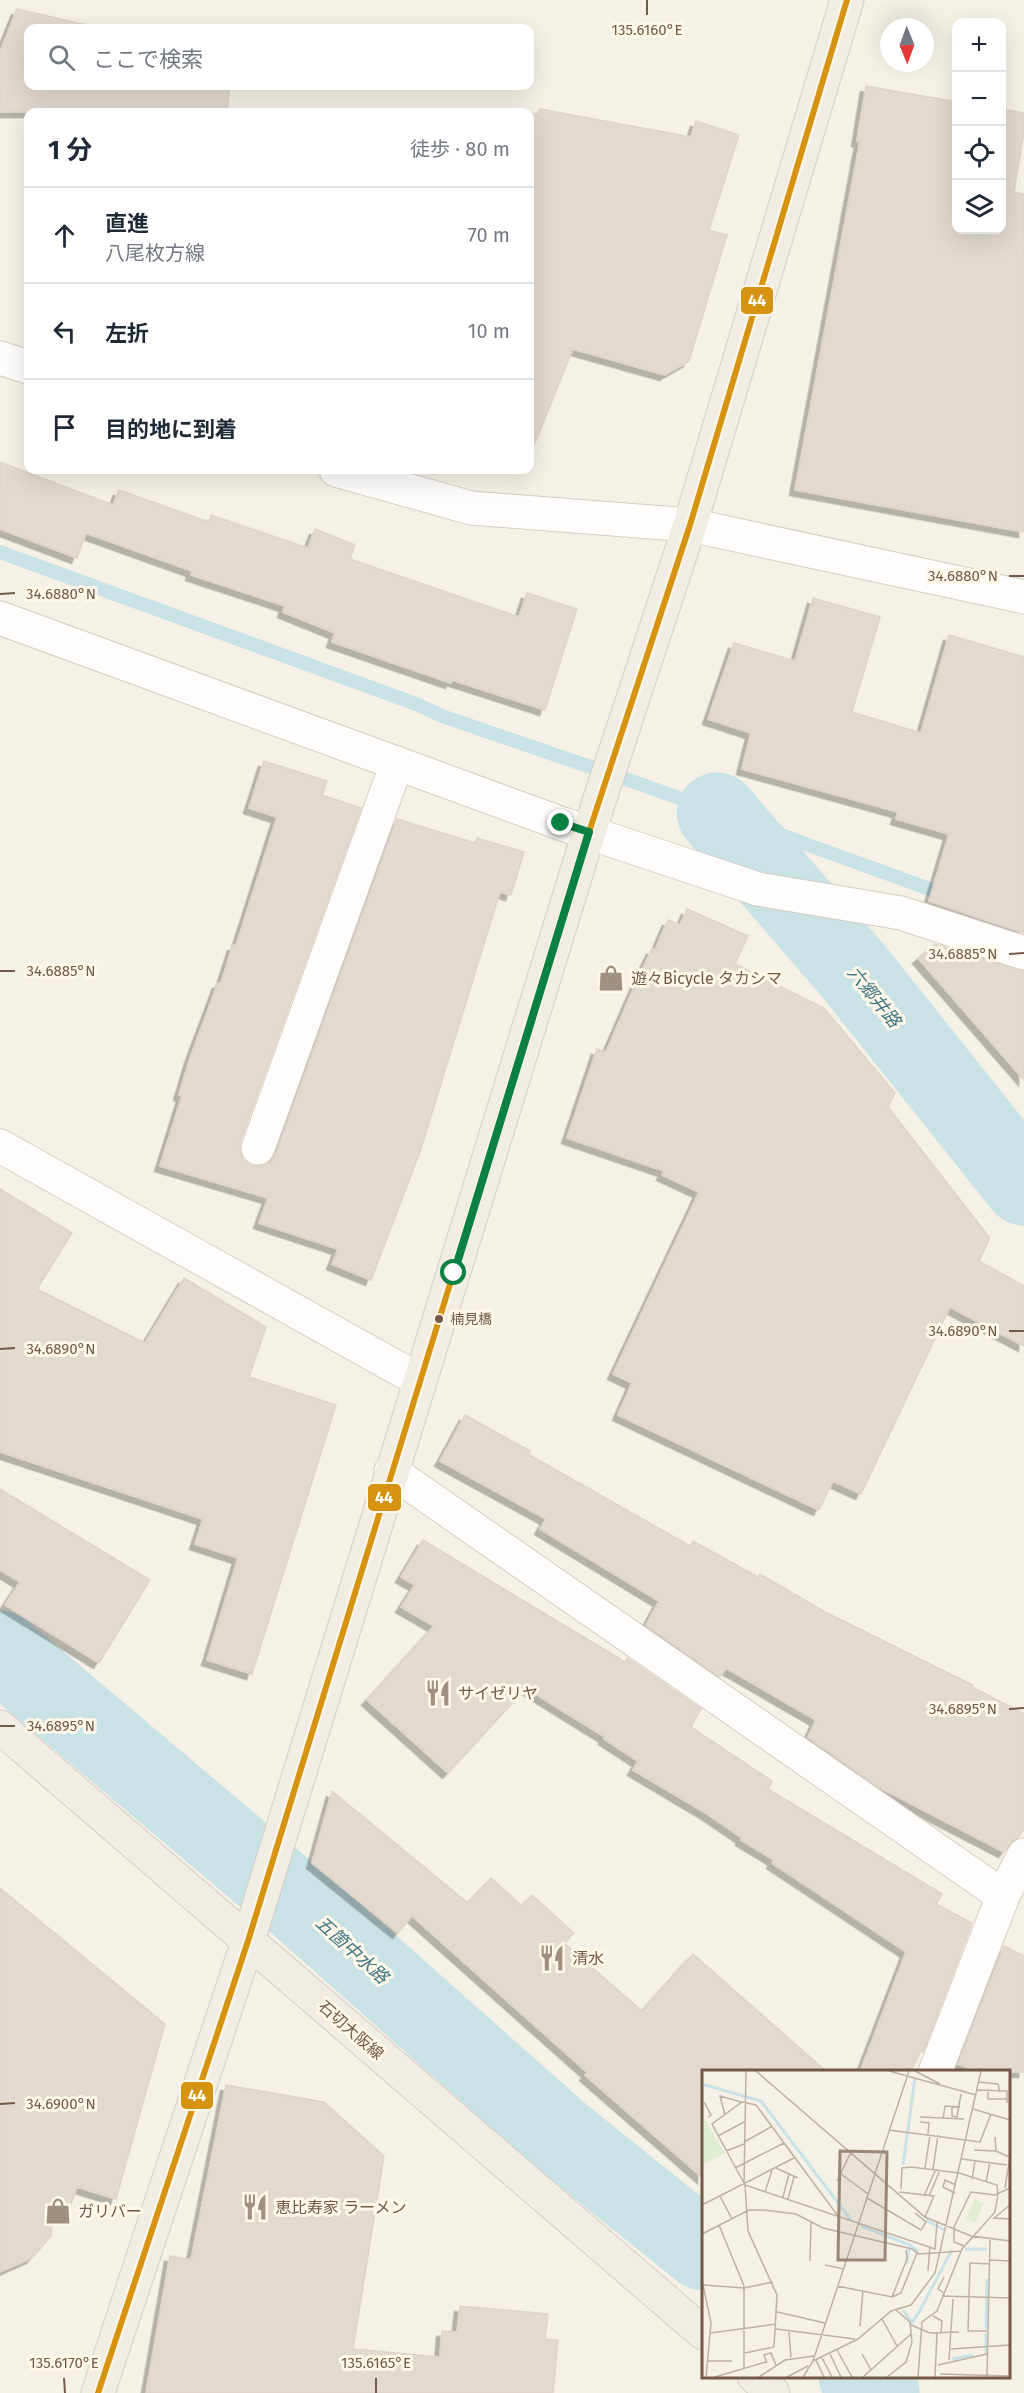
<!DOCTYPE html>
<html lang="ja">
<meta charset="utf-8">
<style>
body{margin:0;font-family:"Fira Sans","Noto Sans JP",sans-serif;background:#f2f2f3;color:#1f2937}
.controls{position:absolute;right:18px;top:18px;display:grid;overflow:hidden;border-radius:12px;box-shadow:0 6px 24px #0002}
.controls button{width:54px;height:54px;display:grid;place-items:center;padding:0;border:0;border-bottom:2px solid #e0e1e3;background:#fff;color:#1f2937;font:30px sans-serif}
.compass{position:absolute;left:880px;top:18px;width:54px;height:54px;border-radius:50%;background:#fff;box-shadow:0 6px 24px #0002;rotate:179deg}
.stop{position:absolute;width:18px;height:18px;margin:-14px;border:4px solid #0b8043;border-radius:50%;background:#fff}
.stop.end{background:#0b8043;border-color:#fff;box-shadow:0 2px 6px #0008}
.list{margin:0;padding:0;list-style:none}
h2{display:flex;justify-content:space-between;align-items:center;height:78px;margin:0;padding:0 24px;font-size:26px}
h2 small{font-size:20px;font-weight:400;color:#747a83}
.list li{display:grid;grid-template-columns:39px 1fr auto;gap:18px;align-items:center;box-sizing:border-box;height:96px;padding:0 24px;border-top:2px solid #e0e1e3}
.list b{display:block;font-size:22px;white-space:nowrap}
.list p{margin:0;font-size:20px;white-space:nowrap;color:#747a83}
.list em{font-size:20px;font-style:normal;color:#747a83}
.icon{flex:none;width:33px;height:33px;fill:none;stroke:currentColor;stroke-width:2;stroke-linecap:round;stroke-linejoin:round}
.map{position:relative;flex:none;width:1024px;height:2393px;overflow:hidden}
.search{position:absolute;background:#fff;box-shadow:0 6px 24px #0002;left:24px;top:24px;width:510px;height:66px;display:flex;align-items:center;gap:15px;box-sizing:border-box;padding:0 21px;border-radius:12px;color:#747a83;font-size:22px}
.panel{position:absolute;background:#fff;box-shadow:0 6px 24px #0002;left:24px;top:108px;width:510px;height:366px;border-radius:12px}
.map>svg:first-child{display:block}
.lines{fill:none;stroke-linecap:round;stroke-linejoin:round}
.stream{stroke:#c9e2e6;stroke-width:14}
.river{stroke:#c9e2e6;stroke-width:81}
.building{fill:#e2d9cf;stroke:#dfd4c9;stroke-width:1.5;filter:url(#shadow)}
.minor-casing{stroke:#d5ccc2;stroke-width:35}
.major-casing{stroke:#d5ccc4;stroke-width:35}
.minor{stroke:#fefdfb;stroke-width:33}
.major{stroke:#f1ede4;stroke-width:33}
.bus-1-casing{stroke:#fff7e7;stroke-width:10}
.bus-1{stroke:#d69312;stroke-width:6}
.route{stroke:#0b8043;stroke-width:8}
.ticks{fill:none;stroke:#735a48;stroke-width:2}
.bus-dot{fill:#735a48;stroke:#fff7e7;stroke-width:2}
.labels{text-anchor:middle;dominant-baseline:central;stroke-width:6;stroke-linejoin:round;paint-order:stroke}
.bus-label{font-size:14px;fill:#735a48;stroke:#fff7e7;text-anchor:start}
.poi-label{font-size:16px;fill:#735a48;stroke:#fff7e7;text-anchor:start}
.street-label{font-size:16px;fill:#735a48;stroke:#fff7e7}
.water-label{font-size:18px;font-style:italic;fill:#417786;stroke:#fff7e7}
.inset-river{fill:none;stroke:#c9e2e6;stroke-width:3}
.inset-road{fill:none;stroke:#beb0a2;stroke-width:1.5}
.view{fill:#9a8778;fill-opacity:0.15;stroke:#9a8778;stroke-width:3}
.inset-edge{fill:none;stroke:#735a48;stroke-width:3}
.ticks-label{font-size:15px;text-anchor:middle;fill:#735a48;stroke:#fff7e7;stroke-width:6;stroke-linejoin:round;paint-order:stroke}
.line-badge{stroke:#fff7e7;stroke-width:2}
.badge-label{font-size:16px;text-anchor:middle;font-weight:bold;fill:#fff}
</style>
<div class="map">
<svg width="1024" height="2393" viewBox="0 0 1024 2393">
<defs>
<filter id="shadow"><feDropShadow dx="-5.5" dy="5.5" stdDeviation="0" flood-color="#0004"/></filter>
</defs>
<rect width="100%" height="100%" fill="#f6f1e7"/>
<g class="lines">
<polyline class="stream" points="0,552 416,704 442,716 643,785 949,896"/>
<g class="river">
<polyline points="717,813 855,973 1024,1185"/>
<polyline points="0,1651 303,1907 560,2135 703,2250"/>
<polyline points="859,2376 879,2393"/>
</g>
</g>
<g class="building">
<polygon points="17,9 100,28 28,28 28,86 230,86 227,112 0,112 0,52"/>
<polygon points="866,86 957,102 957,230 1002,230 1002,109 1024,113 1024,132 1014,192 1024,194 1024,532 795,490 860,141 857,141"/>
<polygon points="540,109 691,137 696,121 739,135 709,230 727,235 689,361 665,375 573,349 531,453 530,113 538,114"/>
<polygon points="0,462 113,505 119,490 209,522 211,515 308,548 315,529 355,545 350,559 519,617 527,593 577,609 545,710 452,680 451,683 332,642 335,633 283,612 285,606 191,575 192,571 86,533 77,558 0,529"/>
<polygon points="813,598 880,617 852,712 921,733 949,635 1024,657 1024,933 929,901 949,834 896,819 898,812 742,769 751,733 708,719 734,643 795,661"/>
<polygon points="264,761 327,781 322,795 361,808 240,1142 240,1151 243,1160 252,1166 261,1166 270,1163 276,1154 397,819 475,843 477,838 524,852 511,895 500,892 420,1152 371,1280 332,1264 338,1249 259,1223 268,1198 160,1166 182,1096 179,1095 190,1058 218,983 221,983 233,945 236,946 277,817 249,808"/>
<polygon points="687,909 748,936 735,964 824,1008 895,1093 888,1107 990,1238 979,1261 1024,1286 1024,1346 950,1307 861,1494 833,1481 819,1510 618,1415 632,1383 613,1374 699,1192 662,1175 664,1171 567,1138 597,1049 606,1052 639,976 652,949 655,950 668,920 680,925"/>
<polygon points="935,944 1024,971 1024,1080 918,958"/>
<polygon points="0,1189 72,1233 37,1289 145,1343 184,1278 266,1327 249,1377 336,1405 252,1674 207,1660 238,1558 195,1544 203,1519 0,1452"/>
<polygon points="465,1415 530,1451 528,1454 690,1546 693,1541 758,1577 760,1574 825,1612 973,1685 972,1687 1024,1714 1024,1829 1019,1837 1013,1840 1004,1852 877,1786 808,1737 816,1720 726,1668 720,1677 646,1625 659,1601 540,1529 546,1519 440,1461"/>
<polygon points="0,1489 150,1580 99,1663 5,1605 20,1582 0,1570"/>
<polygon points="423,1540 625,1662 627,1658 701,1709 691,1727 772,1781 768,1789 942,1894 936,1904 972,1923 923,2052 920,2051 911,2072 860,2072 906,1952 772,1863 774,1860 741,1840 742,1838 704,1812 633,1770 638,1761 604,1739 605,1737 526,1688 448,1773 367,1700 434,1626 401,1607 415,1585 401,1577"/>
<polygon points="332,1791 468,1903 491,1878 522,1906 532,1895 574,1933 564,1943 642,2011 693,1954 827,2072 703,2072 703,2178 585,2075 588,2073 412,1916 398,1933 312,1863"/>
<polygon points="0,1888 165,2024 116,2199 77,2187 70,2207 54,2202 51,2236 32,2258 0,2272"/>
<polygon points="1004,1946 1024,1956 1024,2072 979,2072 958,2064"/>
<polygon points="226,2085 324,2102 384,2156 353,2349 440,2357 442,2331 457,2332 460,2306 548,2314 545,2339 558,2340 553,2393 146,2393 170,2256 191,2260"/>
</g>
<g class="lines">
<g class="minor-casing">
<g id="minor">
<polyline points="0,358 28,367"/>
<polyline points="336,470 471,508 690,525 1024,597"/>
<polyline points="0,618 560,823 758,889 901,913 1024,953"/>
<polyline points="0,1146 419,1380"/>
<polyline points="258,1148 397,763"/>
<polyline points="391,1471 1003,1896"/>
<polyline points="935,2072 1003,1896 1024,1855"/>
</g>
</g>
<g class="major-casing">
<g id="major">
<polyline points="0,1727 703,2333"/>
<polyline points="754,2376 773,2393"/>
<polyline points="98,2393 248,1941 589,832 690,525 847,0"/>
</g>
</g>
<use href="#minor" class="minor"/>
<use href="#major" class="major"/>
<g class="bus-1-casing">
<polyline id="bus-1" points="98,2393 248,1941 589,832 690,525 847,0"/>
</g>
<use href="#bus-1" class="bus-1"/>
</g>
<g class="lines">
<polyline class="route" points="454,1273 589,832 561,823"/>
</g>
<path class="ticks" d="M647 0V15M1009 576H1024M0 594 15 593M1009 954 1024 953M0 971H15M1009 1331H1024M0 1349 15 1348M1009 1709 1024 1708M0 1726H15M0 2104 15 2103M64 2378 65 2393M376 2378V2393"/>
<defs>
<g id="shop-bare" transform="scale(2.07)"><path d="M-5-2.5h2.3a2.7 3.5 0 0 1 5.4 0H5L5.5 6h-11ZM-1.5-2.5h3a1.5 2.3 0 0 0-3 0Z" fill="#a18f80" stroke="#fff7e7" stroke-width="2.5" paint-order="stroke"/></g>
<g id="restaurant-bare" transform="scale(2.07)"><path d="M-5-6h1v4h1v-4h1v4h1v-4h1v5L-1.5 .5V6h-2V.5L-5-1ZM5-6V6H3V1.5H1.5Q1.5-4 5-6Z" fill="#a18f80" stroke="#fff7e7" stroke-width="2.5" paint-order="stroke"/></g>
</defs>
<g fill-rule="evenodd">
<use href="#shop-bare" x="611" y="978"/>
<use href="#restaurant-bare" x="438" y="1693"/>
<use href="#restaurant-bare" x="552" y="1958"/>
<use href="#restaurant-bare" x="255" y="2207"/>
<use href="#shop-bare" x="58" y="2211"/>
</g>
<circle class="bus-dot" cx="439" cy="1319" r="5"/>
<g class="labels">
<g class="bus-label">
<text x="450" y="1319">楠見橋</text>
</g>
<g class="poi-label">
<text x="631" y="978">遊々Bicycle タカシマ</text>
<text x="458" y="1693">サイゼリヤ</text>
<text x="572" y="1958">清水</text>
<text x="275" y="2207">恵比寿家 ラーメン</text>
<text x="78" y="2211">ガリバー</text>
</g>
<g class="street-label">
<text transform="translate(351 2030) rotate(41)">石切大阪線</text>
</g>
<g class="water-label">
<text transform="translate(874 997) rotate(51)">六郷井路</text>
<text transform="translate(352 1950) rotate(42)">五箇中水路</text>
</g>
</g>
<g transform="translate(702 2070)">
<rect width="308" height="308" fill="#f6f1e7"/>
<path d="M0 45 23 83 0 95ZM273 129 282 133 273 153 264 148Z" fill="#e0edd1"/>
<path class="inset-river" d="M0 14 59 31 149 150M201 95 213 8M224 150 242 160M159 156 208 175 217 182M263 179H285M204 195 208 175M201 240 210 253 217 242M217 242 250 180M284 259 285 209M284 283V263M250 289 271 285"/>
<path class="inset-road" d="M54 1 223 147 269 166 308 171M187 1 274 25M213 1 238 14M276 12 296 14 298 22M274 20 305 21V33M286 22V29H305M2 32 9 45 6 47M250 36V46L255 47 259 24M271 39 308 50M23 45 18 26 39 32M218 47 262 49M241 49 243 36 258 37M218 52 227 53 226 64M187 60 278 72 289 44M16 66 42 52M293 67 294 81 307 87M42 72 69 57M272 80 294 81M24 81 42 74M260 89 305 95M33 98 82 73M74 98 96 108M223 98 228 65M231 99 236 65M139 104 166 124M270 109 273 91M135 111 149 82M284 112 288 92M42 113 44 1M43 115 46 161 75 225 72 277 43 283M303 118 308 87M199 119 200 98 209 97 257 103 295 115 296 124 293 142 260 179 235 241 220 252 216 307M63 122 70 100M197 122 232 126 223 147M253 123 241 117 243 110 254 115M18 126 30 149M222 126 234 99M227 126 238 100M81 127 87 104M165 128 219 160 224 152 213 143M86 129 92 107M0 135 92 88M308 135 292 148 308 149M136 146 54 35 40 32 10 54 43 115 233 179 235 153M17 155 42 216V298M251 159 269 122 293 125 308 118M252 160V172L262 176M0 164 47 140H62L94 144 121 158 210 179 217 184 260 181M288 190 308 191M108 191 109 152M123 195 142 199M226 201 228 177M0 210 9 253 4 307M2 215 42 218 71 212M135 216 190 227 205 189 204 180M242 223 236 219 242 207M240 226 308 228M190 227 199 223 215 183M75 242 123 253M231 246 240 251 239 263M180 249 195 276M209 255 228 263 257 262M158 256 161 221M74 259 153 269M285 261H266L268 193 288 194M87 262 89 287M9 263 74 254M249 279 308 275M135 280 150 307M128 284 139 307M160 284 169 300M120 288 130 307M114 290 122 307M247 290 251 229M5 291H30M111 291 156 269 189 241 209 235 233 203 279 1M65 293 62 285 69 283 74 295M236 295 285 284M238 304 308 306M13 307 64 292M57 307 83 290 112 286M85 307 106 296M101 307 111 291 207 1M161 307 209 264M185 307 204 292 210 272 208 252 194 240M233 307 235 263M285 307 288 170"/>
<path class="view" d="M138 81 185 82 183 190H136Z"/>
<rect width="308" height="308" class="inset-edge"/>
</g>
<g class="ticks-label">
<text x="647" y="35">135.6160°E</text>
<text x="963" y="581">34.6880°N</text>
<text x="61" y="599">34.6880°N</text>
<text x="963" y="959">34.6885°N</text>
<text x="61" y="976">34.6885°N</text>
<text x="963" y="1336">34.6890°N</text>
<text x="61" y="1354">34.6890°N</text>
<text x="963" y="1714">34.6895°N</text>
<text x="61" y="1731">34.6895°N</text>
<text x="61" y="2109">34.6900°N</text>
<text x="64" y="2368">135.6170°E</text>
<text x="376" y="2368">135.6165°E</text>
</g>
<g class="line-badge">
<rect x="740" y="286" width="34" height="29" rx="6" fill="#d69312"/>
<rect x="367" y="1483" width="35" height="29" rx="6" fill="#d69312"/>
<rect x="180" y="2081" width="34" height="29" rx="6" fill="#d69312"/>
</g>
<g class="badge-label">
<text x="757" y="306">44</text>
<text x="384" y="1503">44</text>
<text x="197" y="2101">44</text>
</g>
</svg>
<div class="controls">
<button>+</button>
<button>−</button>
<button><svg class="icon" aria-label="locate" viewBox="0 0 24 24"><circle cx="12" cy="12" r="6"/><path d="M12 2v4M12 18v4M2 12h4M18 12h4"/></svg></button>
<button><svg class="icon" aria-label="layers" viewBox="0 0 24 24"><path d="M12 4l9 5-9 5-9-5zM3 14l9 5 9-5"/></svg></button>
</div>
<svg class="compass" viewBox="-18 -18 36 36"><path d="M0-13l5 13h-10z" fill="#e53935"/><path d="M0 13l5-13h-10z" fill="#747a83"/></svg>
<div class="stop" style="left:454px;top:1273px"></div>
<div class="stop end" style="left:561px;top:823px"></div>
<div class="search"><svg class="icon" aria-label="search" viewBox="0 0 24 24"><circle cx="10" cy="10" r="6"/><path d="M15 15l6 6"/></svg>ここで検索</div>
<section class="panel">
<h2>1 分<small>徒歩 · 80 m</small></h2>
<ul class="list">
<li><svg class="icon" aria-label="ahead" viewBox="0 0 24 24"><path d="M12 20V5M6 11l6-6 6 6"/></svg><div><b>直進</b><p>八尾枚方線</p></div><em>70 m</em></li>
<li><svg class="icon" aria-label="left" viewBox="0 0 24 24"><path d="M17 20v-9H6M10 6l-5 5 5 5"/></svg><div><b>左折</b></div><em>10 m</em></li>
<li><svg class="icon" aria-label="arrive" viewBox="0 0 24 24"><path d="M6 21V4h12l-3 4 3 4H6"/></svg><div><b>目的地に到着</b></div></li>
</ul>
</section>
</div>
